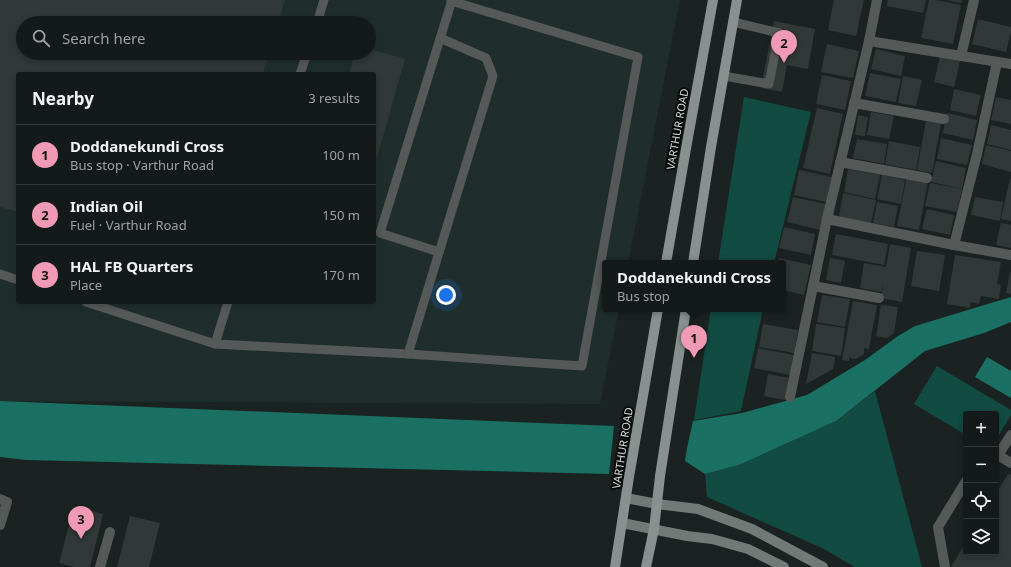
<!DOCTYPE html>
<meta charset="utf-8">
<style>
body{margin:0;font-family:"Noto Sans",sans-serif;background:#212727;color:#f1f3f6}
.controls{position:absolute;right:12px;bottom:12px;display:grid;overflow:hidden;border-radius:4px;box-shadow:0 2px 6px #0003}
.controls button{width:36px;height:36px;display:grid;place-items:center;padding:0;border:0;border-bottom:1px solid #333839;background:#141a1a;color:#f1f3f6;font:20px sans-serif}
.you{position:absolute;left:446px;top:295px;width:14px;height:14px;margin:-10px;border:3px solid #fff;border-radius:50%;background:#1a73e8;box-shadow:0 0 0 6px #1a73e833}
.badge{display:grid;place-items:center;width:26px;height:26px;border-radius:50%;background:#f09ab5;color:#111;font-size:13px;font-weight:700}
.pin{position:absolute;translate:-50% -33px;filter:drop-shadow(0 1px 2px #0008)}
.pin::after{content:'';position:absolute;top:21px;width:14px;height:12px;background:inherit;clip-path:polygon(0 0,100% 0,50% 100%)}
.popup{position:absolute;left:602px;top:260px;width:184px;height:52px;box-sizing:border-box;display:grid;place-content:center;border-radius:4px;background:#141a1a;filter:drop-shadow(0 1px 3px #0005);font-size:13px;white-space:nowrap;color:#9da1a2}
.popup b{font-size:15px;color:#f1f3f6}
.popup::after{content:'';position:absolute;left:50%;top:100%;margin-left:-8px;border:8px solid transparent;border-top-color:#141a1a}
.list{margin:0;padding:0;list-style:none}
h2{display:flex;justify-content:space-between;align-items:center;height:52px;margin:0;padding:0 16px;font-size:17px}
h2 small{font-size:13px;font-weight:400;color:#9da1a2}
.list li{display:grid;grid-template-columns:26px 1fr auto;gap:12px;align-items:center;box-sizing:border-box;height:60px;padding:0 16px;border-top:1px solid #333839}
.list b{display:block;font-size:15px;white-space:nowrap}
.list p{margin:0;font-size:13px;white-space:nowrap;color:#9da1a2}
.list em{font-size:13px;font-style:normal;color:#9da1a2}
.icon{flex:none;width:22px;height:22px;fill:none;stroke:currentColor;stroke-width:2;stroke-linecap:round;stroke-linejoin:round}
.map{position:relative;flex:none;width:1011px;height:567px;overflow:hidden}
.search{position:absolute;background:#141a1a;box-shadow:0 2px 6px #0003;left:16px;top:16px;width:360px;height:44px;display:flex;align-items:center;gap:10px;box-sizing:border-box;padding:0 14px;border-radius:22px;color:#9da1a2;font-size:15px}
.panel{position:absolute;background:#141a1a;box-shadow:0 2px 6px #0003;left:16px;top:72px;width:360px;height:232px;border-radius:4px}
.map>svg:first-child{display:block}
.built{fill:#1f2e2c;fill-rule:evenodd}
.green{fill:#124b42}
.water{fill:#1a7163}
.building{fill:#303937}
.lines{fill:none;stroke-linecap:round;stroke-linejoin:round}
.lane{stroke:#555958;stroke-width:9}
.street{stroke:#555958;stroke-width:10}
.secondary{stroke:#727977;stroke-width:10}
.primary{stroke:#88918f;stroke-width:10}
.labels{text-anchor:middle;dominant-baseline:central;stroke-width:4;stroke-linejoin:round;paint-order:stroke}
.street-label{font-size:11px;fill:#d4d9d8;stroke:#080c0b}
</style>
<div class="map">
<svg width="1011" height="567" viewBox="0 0 1011 567">
<rect width="100%" height="100%" fill="#1b2322"/>
<path class="built" d="M0 0H680L628 263H605V309H619L600 404 0 401ZM23 23H369V53H23ZM18 74H374V302H18Z"/>
<g class="green">
<polygon points="744,97 811,112 774,263 718,263"/>
<polygon points="711,309 763,309 741,411 694,420"/>
<polygon points="937,366 1011,410 1011,415 996,440 996,414 966,414 966,435 914,404"/>
<polygon points="875,391 922,567 855,567 822,548 707,497 705,474 739,465 836,421"/>
</g>
<g class="water">
<polygon points="1011,297 1011,322 984,333 925,351 836,421 739,465 705,474 685,461 687,448 693,421 742,413 807,395 865,360 898,336 915,326"/>
<polygon points="987,357 1011,371 1011,398 975,377"/>
<polygon points="0,401 614,426 609,474 26,460 0,457"/>
</g>
<g class="building">
<polygon points="0,0 285,0 278,23 23,23 23,53 269,53 263,74 18,74 18,212 0,207"/>
<polygon points="834,0 864,0 856,36 828,30"/>
<polygon points="888,0 926,0 923,13 887,6"/>
<polygon points="929,0 935,0 961,5 953,44 921,38"/>
<polygon points="947,0 962,0 961,3"/>
<polygon points="978,19 1011,27 1011,32 1006,52 972,44"/>
<polygon points="774,21 815,29 808,69 787,65 782,92 761,88"/>
<polygon points="827,44 859,51 853,78 821,72"/>
<polygon points="369,49 405,59 374,168 374,74 349,74 355,53 369,53"/>
<polygon points="876,49 905,56 901,76 871,69"/>
<polygon points="940,56 960,61 954,87 934,82"/>
<polygon points="870,73 901,79 896,102 865,96"/>
<polygon points="822,75 851,81 845,110 816,104"/>
<polygon points="903,76 922,80 916,106 898,103"/>
<polygon points="954,89 981,95 976,116 950,110"/>
<polygon points="996,97 1011,100 1011,124 991,120"/>
<polygon points="817,108 843,114 830,174 803,168"/>
<polygon points="871,112 894,116 889,139 867,135"/>
<polygon points="947,113 977,120 973,140 943,133"/>
<polygon points="858,115 868,117 865,136 855,135"/>
<polygon points="926,121 941,123 932,173 917,170"/>
<polygon points="991,125 1011,130 1011,150 987,144"/>
<polygon points="941,138 972,145 967,165 937,159"/>
<polygon points="857,139 887,144 884,164 853,158"/>
<polygon points="889,141 920,147 916,170 885,164"/>
<polygon points="986,145 1011,151 1011,172 982,164"/>
<polygon points="936,161 966,168 962,189 931,182"/>
<polygon points="848,169 880,175 875,199 844,192"/>
<polygon points="799,170 832,177 826,202 794,195"/>
<polygon points="882,175 905,180 901,204 877,199"/>
<polygon points="907,176 928,181 919,230 897,226"/>
<polygon points="1010,179 1011,179 1011,221 1001,219"/>
<polygon points="930,183 962,189 957,212 925,206"/>
<polygon points="843,193 876,200 871,223 839,217"/>
<polygon points="793,197 826,204 820,230 787,222"/>
<polygon points="975,197 1003,202 1000,221 971,215"/>
<polygon points="877,202 898,206 894,227 873,223"/>
<polygon points="927,209 954,215 950,235 922,229"/>
<polygon points="1001,223 1011,225 1011,248 996,245"/>
<polygon points="784,227 815,234 811,255 779,248"/>
<polygon points="836,234 888,244 884,265 832,255"/>
<polygon points="890,244 911,248 902,302 881,298 883,284 881,292 860,288 864,263 886,267"/>
<polygon points="917,251 945,255 939,291 911,286"/>
<polygon points="955,255 1001,262 997,284 1001,285 999,299 981,296 979,304 971,302 970,308 947,304"/>
<polygon points="779,258 811,265 804,295 783,290 783,263 779,263"/>
<polygon points="830,258 845,261 841,283 826,280"/>
<polygon points="1010,272 1011,272 1011,294 1006,293"/>
<polygon points="822,295 850,299 845,327 817,322"/>
<polygon points="853,301 877,305 869,349 864,348 864,354 856,359 849,358 849,361 842,360"/>
<polygon points="881,305 898,307 894,333 887,338 876,336"/>
<polygon points="763,324 798,330 794,353 759,347"/>
<polygon points="816,324 845,328 841,356 812,351"/>
<polygon points="758,348 794,355 790,375 754,368"/>
<polygon points="812,353 835,357 833,369 806,384"/>
<polygon points="768,374 789,378 785,400 764,396"/>
<polygon points="1008,474 1011,475 1011,567 951,567 966,542 966,552 996,552 996,494"/>
<polygon points="74,506 103,514 90,567 74,567 59,563"/>
<polygon points="130,516 160,523 149,567 117,567"/>
</g>
<g class="lines">
<g class="lane">
<polyline points="317,23 324,0"/>
<polyline points="300,74 307,53"/>
<polyline points="724,76 769,84 779,33 733,22"/>
<polyline points="439,252 380,233 452,0"/>
<polyline points="0,274 18,280"/>
<polyline points="86,302 215,344 408,354 582,366 638,57 451,1"/>
<polyline points="215,344 228,302"/>
<polyline points="408,354 493,76 486,58 440,38"/>
</g>
<g class="street">
<polyline points="869,41 1011,64"/>
<polyline points="961,56 974,0"/>
<polyline points="854,103 944,119"/>
<polyline points="840,162 927,178"/>
<polyline points="827,219 954,245 1011,255"/>
<polyline points="954,245 977,154 997,62"/>
<polyline points="813,286 879,298"/>
<polyline points="790,397 827,219 869,41 877,0"/>
<polyline points="996,454 1011,463"/>
<polyline points="998,455 1011,435"/>
<polyline points="0,499 7,502 0,525"/>
<polyline points="100,567 110,532"/>
<polyline points="945,567 938,527 966,481"/>
</g>
<g class="secondary">
<polyline points="626,498 657,504 698,509 752,529 823,567"/>
<polyline points="622,523 687,536 712,539 748,549 784,567"/>
</g>
<g class="primary">
<polyline points="666,263 687,143 713,0"/>
<polyline points="693,263 711,147 737,0"/>
<polyline points="615,567 629,477 658,309"/>
<polyline points="646,567 654,529 660,476 686,309"/>
</g>
</g>
<g class="labels">
<g class="street-label">
<text transform="translate(677 129) rotate(-80)">VARTHUR ROAD</text>
<text transform="translate(622 448) rotate(-81)">VARTHUR ROAD</text>
</g>
</g>
</svg>
<div class="controls">
<button>+</button>
<button>−</button>
<button><svg class="icon" aria-label="locate" viewBox="0 0 24 24"><circle cx="12" cy="12" r="6"/><path d="M12 2v4M12 18v4M2 12h4M18 12h4"/></svg></button>
<button><svg class="icon" aria-label="layers" viewBox="0 0 24 24"><path d="M12 4l9 5-9 5-9-5zM3 14l9 5 9-5"/></svg></button>
</div>
<div class="you"></div>
<div class="pin badge" style="left:694px;top:358px">1</div>
<div class="popup"><b>Doddanekundi Cross</b>Bus stop</div>
<div class="pin badge" style="left:784px;top:63px">2</div>
<div class="pin badge" style="left:81px;top:539px">3</div>
<div class="search"><svg class="icon" aria-label="search" viewBox="0 0 24 24"><circle cx="10" cy="10" r="6"/><path d="M15 15l6 6"/></svg>Search here</div>
<section class="panel">
<h2>Nearby<small>3 results</small></h2>
<ul class="list">
<li><span class="badge">1</span><div><b>Doddanekundi Cross</b><p>Bus stop · Varthur Road</p></div><em>100 m</em></li>
<li><span class="badge">2</span><div><b>Indian Oil</b><p>Fuel · Varthur Road</p></div><em>150 m</em></li>
<li><span class="badge">3</span><div><b>HAL FB Quarters</b><p>Place</p></div><em>170 m</em></li>
</ul>
</section>
</div>
